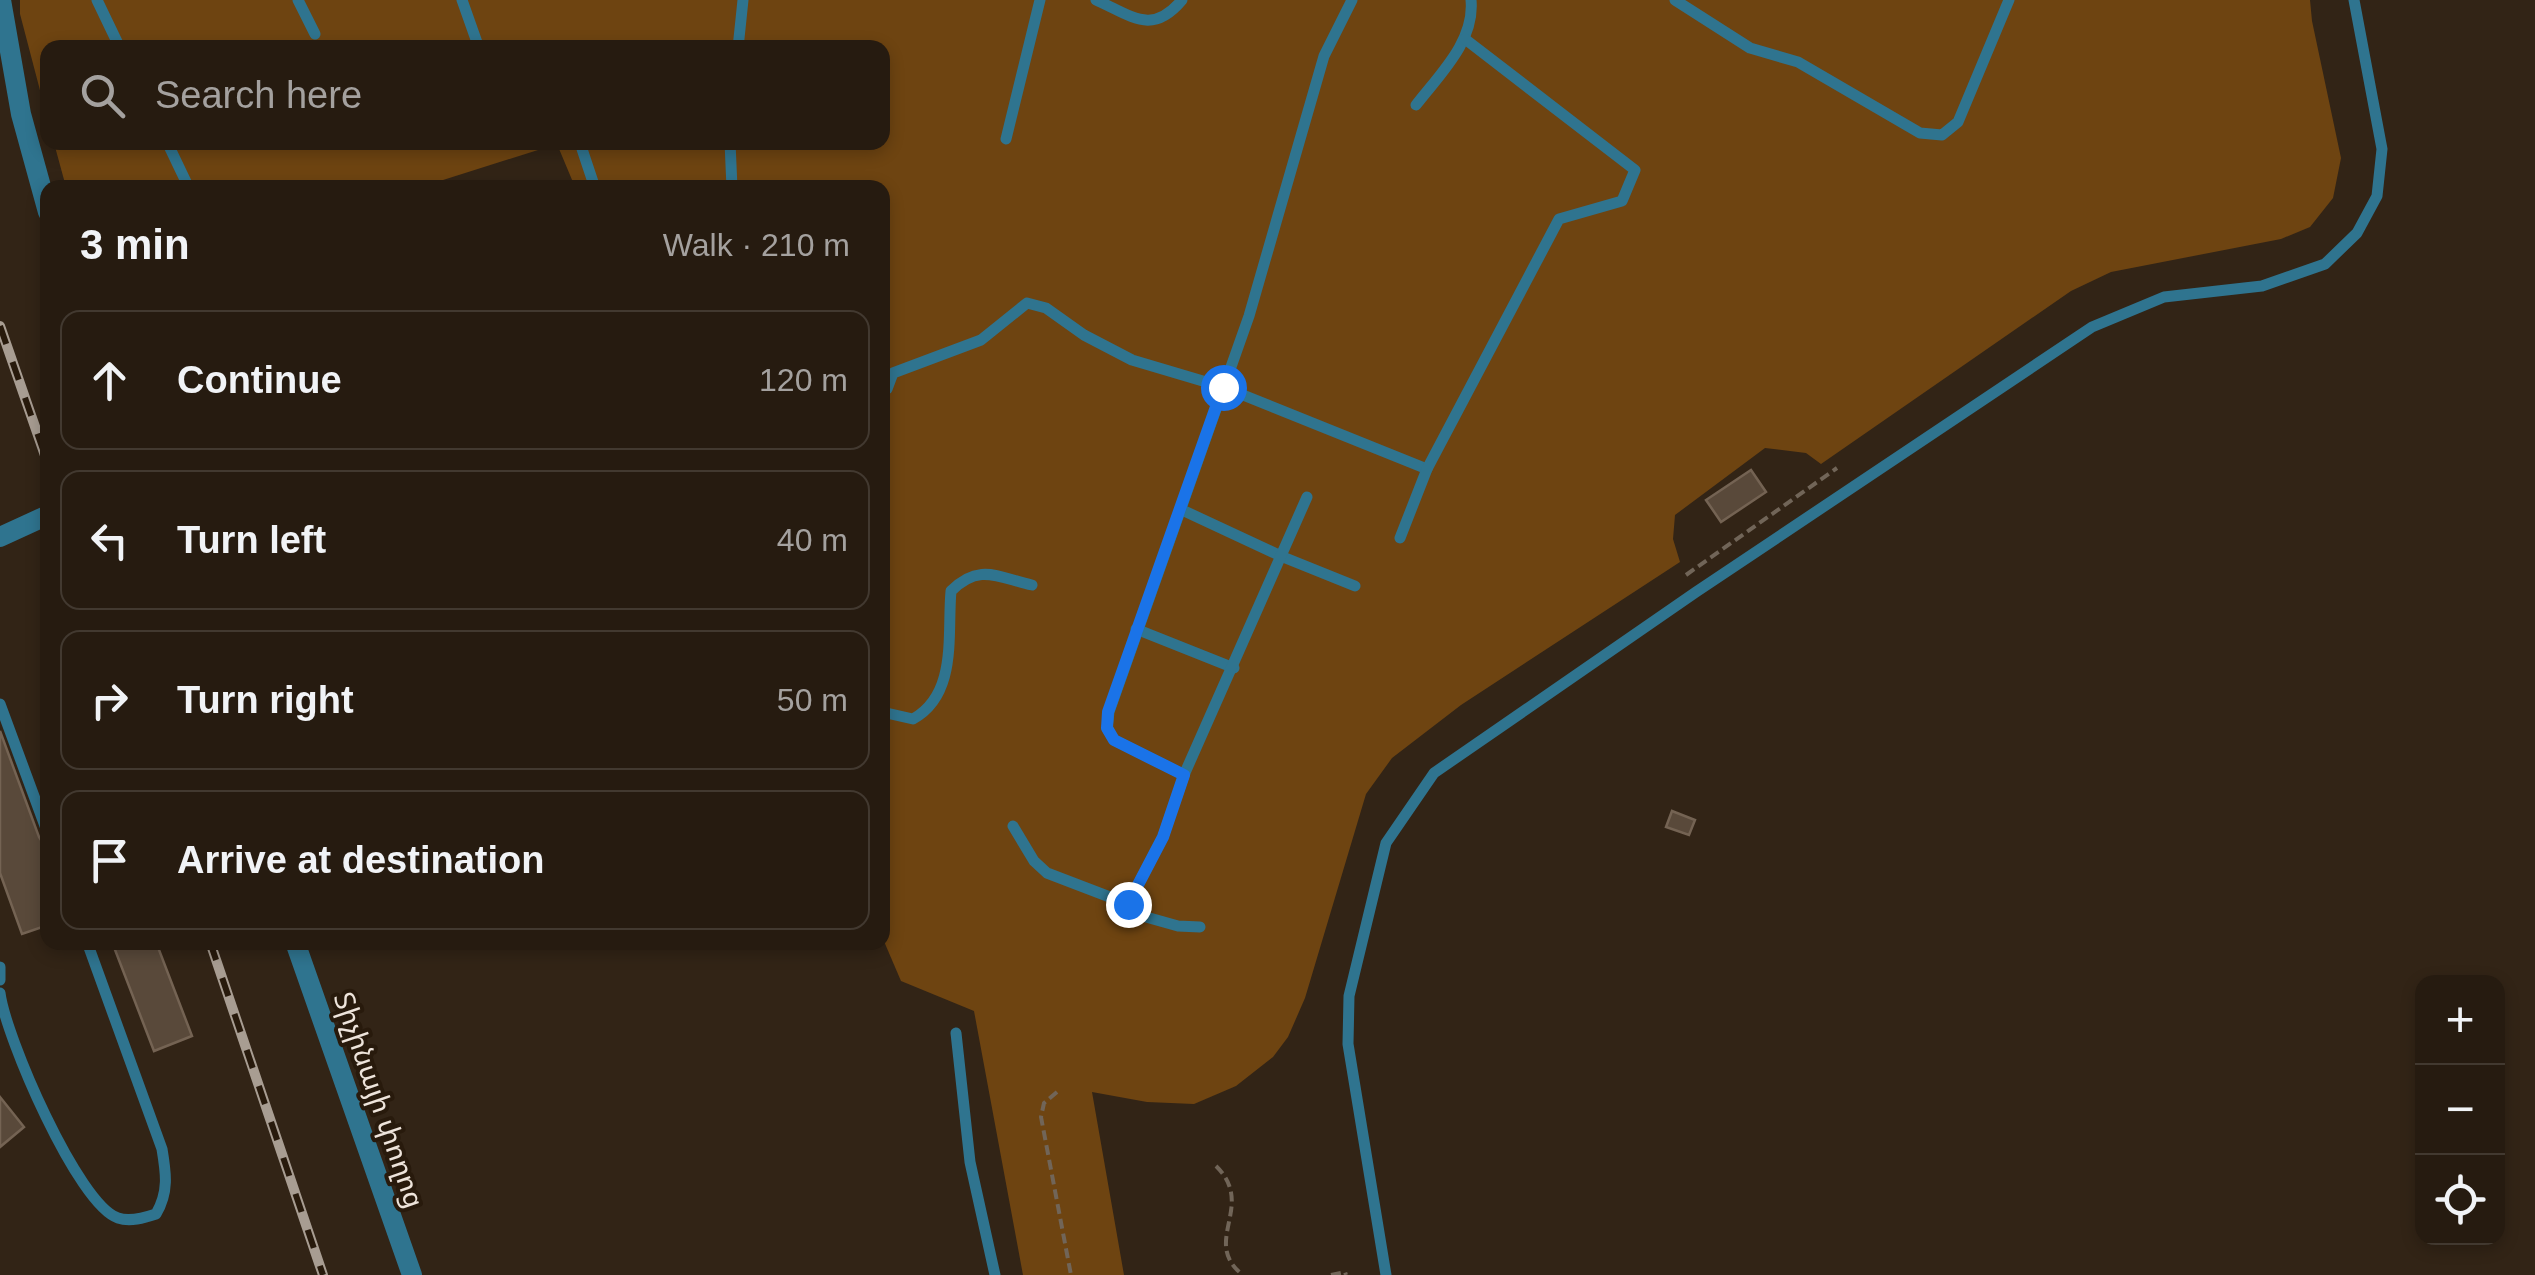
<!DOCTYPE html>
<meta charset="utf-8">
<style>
body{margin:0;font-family:Helvetica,"Noto Sans Armenian",sans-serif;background:#32281e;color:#f1f3f6}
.controls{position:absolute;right:30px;bottom:30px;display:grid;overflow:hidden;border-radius:20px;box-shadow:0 5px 15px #0003}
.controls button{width:90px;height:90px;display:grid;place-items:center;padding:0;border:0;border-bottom:2px solid #423930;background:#261b10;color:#f1f3f6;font:50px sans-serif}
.stop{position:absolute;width:30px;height:30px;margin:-22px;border:8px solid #1a73e8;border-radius:50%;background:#fff}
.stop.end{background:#1a73e8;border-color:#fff;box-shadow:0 2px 10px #0008}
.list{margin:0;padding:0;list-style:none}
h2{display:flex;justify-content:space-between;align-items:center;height:130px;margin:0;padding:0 40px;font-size:42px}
h2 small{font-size:32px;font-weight:400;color:#a4a19f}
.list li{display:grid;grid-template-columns:65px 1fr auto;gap:30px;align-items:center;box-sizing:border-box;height:140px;margin:0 20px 20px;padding:0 20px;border:2px solid #423930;border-radius:20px}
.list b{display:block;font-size:38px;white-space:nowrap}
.list em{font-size:32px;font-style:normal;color:#a4a19f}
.icon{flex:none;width:55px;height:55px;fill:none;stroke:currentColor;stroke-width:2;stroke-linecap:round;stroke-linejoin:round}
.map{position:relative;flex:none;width:2535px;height:1275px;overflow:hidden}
.search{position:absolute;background:#261b10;box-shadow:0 5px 15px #0003;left:40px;top:40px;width:850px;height:110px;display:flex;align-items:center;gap:25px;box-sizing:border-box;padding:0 35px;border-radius:20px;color:#a4a19f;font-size:38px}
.panel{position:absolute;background:#261b10;box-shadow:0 5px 15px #0003;left:40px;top:180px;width:850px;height:770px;border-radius:20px}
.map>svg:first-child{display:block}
.green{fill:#6e4411}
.building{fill:#59493a;stroke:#746353;stroke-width:2.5}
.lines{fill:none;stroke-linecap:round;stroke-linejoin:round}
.path{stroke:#716558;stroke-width:4;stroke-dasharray:10 5;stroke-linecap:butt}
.service{stroke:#2f748f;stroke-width:11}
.tertiary{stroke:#2f748f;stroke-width:20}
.rail-casing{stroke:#a89d92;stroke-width:10}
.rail{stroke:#281a0c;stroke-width:6;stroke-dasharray:19;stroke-linecap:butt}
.route{stroke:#1a73e8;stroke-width:12}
.labels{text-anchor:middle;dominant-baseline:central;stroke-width:8;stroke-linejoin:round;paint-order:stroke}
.street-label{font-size:28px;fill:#eee4db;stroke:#281a0c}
</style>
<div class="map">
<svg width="2535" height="1275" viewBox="0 0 2535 1275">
<rect width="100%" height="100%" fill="#322416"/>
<polygon class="green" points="20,0 2310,0 2312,21 2341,158 2333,198 2310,227 2281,239 2111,272 2071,291 1821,464 1806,453 1765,448 1675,515 1673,539 1680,562 1461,705 1392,758 1366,794 1305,998 1288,1037 1273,1057 1236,1086 1194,1104 1147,1102 1092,1092 1124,1275 1023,1275 974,1011 901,981 883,939 882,188 575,187 557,144 421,187 66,187 54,143 882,142 882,48 48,48 47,117 20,14"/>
<g class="building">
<polygon points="1751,470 1766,492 1721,522 1706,500"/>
<polygon points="0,731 39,837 48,851 48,925 22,934 0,873"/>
<polygon points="1672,811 1695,820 1689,835 1666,827"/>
<polygon points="112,942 156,942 192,1036 154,1051"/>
<polygon points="0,1097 24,1127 0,1147"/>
</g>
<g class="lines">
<g class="path">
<polyline points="1686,575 1837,468"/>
<polyline points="1057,1092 1044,1103 1041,1117 1071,1275"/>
<path d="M1216 1166C1257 1206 1200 1242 1243 1275"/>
<polyline points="1331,1275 1345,1272 1346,1275"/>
</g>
<g class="service">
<polyline points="97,0 120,48"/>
<polyline points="298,0 315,34"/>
<polyline points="462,0 479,48"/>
<path d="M1096 0C1132 16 1152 36 1182 0"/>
<polyline points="1675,0 1750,48 1798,62 1920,133 1942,135 1958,122 2009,0"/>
<polyline points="738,48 743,0"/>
<path d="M1416 105C1440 74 1475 41 1471 0"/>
<polyline points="1006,139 1040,0"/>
<polyline points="167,142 189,188"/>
<polyline points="585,142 582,149 595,188"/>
<polyline points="730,142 732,188"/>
<polyline points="887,389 893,373 981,340 1027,303 1046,308 1084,335 1132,360 1223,387 1427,469"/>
<polyline points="1180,509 1283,557 1355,586"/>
<polyline points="1400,538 1427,469 1559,219 1622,201 1635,170 1465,39"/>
<polyline points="1136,629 1234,668"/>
<polyline points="0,704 48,834"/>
<path d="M882 712 913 719C958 694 947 634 951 591 979 563 997 577 1032 585"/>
<polyline points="1184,775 1114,740 1107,728 1109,712 1249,316 1324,56 1352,0"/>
<polyline points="1013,826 1034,861 1047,873 1128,904 1146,917 1178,926 1200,927"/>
<polyline points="1128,904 1163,837 1184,775 1307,497"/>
<polyline points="0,967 0,980"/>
<path d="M0 993C5 1035 78 1205 118 1218 130 1222 144 1218 156 1214 169 1192 166 1173 162 1149L87 942"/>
<polyline points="956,1033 970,1162 995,1275"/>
<polyline points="1386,1275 1348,1044 1349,996 1386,843 1434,773 1696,592 2092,327 2164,297 2262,286 2325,264 2357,233 2377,196 2382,149 2354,0"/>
</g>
<g class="tertiary">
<polyline points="1,0 21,114 48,212"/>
<polyline points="0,537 48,515"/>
<polyline points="295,942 412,1275"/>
</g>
<g class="rail-casing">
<g id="rail">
<polyline points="0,326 48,464"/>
<polyline points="210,942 323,1275"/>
</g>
</g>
<use href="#rail" class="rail"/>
</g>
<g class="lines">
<polyline class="route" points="1128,904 1163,837 1184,775 1114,740 1107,728 1108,712 1223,387"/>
</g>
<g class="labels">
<g class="street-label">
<text transform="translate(379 1100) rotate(71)">Տիչինայի փողոց</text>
</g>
</g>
</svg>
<div class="controls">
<button>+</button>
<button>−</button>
<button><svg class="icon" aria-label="locate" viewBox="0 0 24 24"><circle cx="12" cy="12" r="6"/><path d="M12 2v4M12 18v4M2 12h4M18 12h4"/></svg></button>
</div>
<div class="stop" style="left:1223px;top:387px"></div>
<div class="stop end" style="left:1128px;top:904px"></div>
<div class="search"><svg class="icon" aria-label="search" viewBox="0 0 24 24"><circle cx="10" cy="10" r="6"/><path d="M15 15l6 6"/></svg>Search here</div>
<section class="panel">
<h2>3 min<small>Walk · 210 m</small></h2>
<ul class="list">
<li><svg class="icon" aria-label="ahead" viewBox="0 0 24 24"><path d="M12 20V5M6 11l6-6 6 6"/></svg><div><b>Continue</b></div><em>120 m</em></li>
<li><svg class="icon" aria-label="left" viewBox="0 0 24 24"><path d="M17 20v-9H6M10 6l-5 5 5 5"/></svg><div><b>Turn left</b></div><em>40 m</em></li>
<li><svg class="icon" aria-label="right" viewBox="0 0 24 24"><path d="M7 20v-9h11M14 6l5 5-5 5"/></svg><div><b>Turn right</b></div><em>50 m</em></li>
<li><svg class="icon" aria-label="arrive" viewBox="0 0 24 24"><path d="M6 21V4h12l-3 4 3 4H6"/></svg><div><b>Arrive at destination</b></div></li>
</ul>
</section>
</div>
